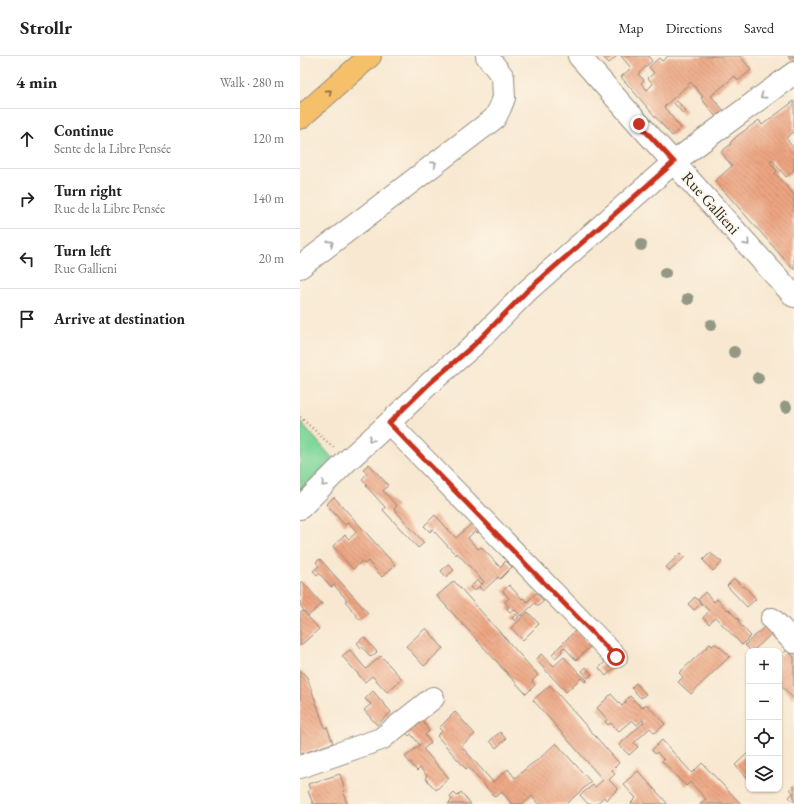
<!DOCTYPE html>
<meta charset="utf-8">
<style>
body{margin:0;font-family:"EB Garamond",serif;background:#f6f6f6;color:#222}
.controls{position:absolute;right:12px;bottom:12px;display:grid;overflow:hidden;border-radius:8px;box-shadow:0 1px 3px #0004}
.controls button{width:36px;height:36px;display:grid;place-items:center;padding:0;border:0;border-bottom:1px solid #e0e0e0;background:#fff;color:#222;font:20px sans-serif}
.stop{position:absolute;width:12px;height:12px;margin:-9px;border:3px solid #c8321e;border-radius:50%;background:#fff}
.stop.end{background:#c8321e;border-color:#fff;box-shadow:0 1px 4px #0008}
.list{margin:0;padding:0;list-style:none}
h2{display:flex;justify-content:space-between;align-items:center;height:52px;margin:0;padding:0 16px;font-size:17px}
h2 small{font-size:13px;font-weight:400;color:#767676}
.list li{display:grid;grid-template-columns:26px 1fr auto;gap:12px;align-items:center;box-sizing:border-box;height:60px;padding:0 16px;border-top:1px solid #e0e0e0}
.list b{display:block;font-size:15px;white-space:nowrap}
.list p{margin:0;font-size:13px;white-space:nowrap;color:#767676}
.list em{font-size:13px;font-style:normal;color:#767676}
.icon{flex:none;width:22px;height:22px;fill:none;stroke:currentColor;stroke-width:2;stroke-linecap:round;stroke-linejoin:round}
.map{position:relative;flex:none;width:494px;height:748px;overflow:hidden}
header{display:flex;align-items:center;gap:24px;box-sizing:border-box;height:56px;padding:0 20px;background:#fff;border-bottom:1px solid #e0e0e0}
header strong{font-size:19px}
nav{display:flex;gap:22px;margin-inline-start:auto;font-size:14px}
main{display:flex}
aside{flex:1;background:#fff}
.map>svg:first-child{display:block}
.green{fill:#80d79b;stroke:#568163}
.building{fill:url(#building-back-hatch)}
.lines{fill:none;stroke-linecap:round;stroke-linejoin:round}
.minor-casing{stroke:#928a7e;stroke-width:24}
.highway-casing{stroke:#928a7e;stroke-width:24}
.path{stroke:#928a7e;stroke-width:2.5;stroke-dasharray:1 3;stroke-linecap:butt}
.minor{stroke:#fff;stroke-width:22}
.highway{stroke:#f6c06b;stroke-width:22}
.tree{fill:#939885}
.oneway{stroke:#866e48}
.oneway2{stroke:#a0a0a0}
.route{stroke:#c8321e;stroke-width:5}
.labels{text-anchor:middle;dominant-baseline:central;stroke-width:3;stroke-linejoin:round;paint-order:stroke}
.street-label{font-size:16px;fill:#2b2b2b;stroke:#fcf5e5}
</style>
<header>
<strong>Strollr</strong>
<nav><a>Map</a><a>Directions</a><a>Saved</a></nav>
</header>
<main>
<aside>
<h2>4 min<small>Walk · 280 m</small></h2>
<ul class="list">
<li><svg class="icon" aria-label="ahead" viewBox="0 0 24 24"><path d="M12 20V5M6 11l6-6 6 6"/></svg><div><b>Continue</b><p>Sente de la Libre Pensée</p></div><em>120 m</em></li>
<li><svg class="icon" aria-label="right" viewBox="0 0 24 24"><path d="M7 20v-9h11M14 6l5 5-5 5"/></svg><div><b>Turn right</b><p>Rue de la Libre Pensée</p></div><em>140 m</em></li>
<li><svg class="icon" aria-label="left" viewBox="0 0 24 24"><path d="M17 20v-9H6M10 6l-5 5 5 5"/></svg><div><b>Turn left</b><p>Rue Gallieni</p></div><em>20 m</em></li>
<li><svg class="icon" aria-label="arrive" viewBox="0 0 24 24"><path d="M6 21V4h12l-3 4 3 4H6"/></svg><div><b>Arrive at destination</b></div></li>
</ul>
</aside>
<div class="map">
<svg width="494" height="748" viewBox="0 0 494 748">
<defs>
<pattern id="building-back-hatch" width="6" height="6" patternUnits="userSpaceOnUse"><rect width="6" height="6" fill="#eda582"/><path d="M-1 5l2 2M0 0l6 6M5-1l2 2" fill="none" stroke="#c0876b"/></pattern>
</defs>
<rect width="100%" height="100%" fill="#fcf5e5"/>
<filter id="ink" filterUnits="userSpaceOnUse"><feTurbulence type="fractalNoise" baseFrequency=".025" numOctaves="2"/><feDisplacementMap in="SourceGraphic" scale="8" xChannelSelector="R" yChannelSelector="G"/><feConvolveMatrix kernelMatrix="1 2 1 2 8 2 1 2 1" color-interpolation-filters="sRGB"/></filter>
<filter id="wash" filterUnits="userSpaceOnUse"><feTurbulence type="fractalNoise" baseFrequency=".012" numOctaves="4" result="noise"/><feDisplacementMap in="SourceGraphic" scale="16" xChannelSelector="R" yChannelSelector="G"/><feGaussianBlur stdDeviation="0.9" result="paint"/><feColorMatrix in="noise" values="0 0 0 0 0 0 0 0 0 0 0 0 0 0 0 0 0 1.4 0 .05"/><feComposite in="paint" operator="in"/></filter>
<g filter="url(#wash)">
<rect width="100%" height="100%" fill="#f8e8d1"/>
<polygon class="green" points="0,366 1,366 33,403 0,434"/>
<g id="blocks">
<g class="building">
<polygon points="303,0 317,0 309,7 303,1"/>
<polygon points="321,0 350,0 349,1 352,5 338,18 344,24 341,27 347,34 353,28 348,22 354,17 349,11 359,2 362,5 368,0 440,0 451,14 438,25 435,20 411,40 425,56 417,62 401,42 403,41 391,26 364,51 381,72 372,80 321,21 331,12"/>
<polygon points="488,0 494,0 494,6 493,6"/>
<polygon points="377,45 386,55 383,58 374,47"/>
<polygon points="494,45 494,76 486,82 494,93 494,114 486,121 472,104 470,106 477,115 475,117 494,139 494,214 415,125 432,110 421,96 431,88 430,87 437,80 459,64 462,69"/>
<polygon points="69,408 88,429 83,435 97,450 94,453 124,487 118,492 85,456 83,454 85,451 66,430 67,429 62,423 67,418 63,413"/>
<polygon points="34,441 95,509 82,521 68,505 65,508 62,505 53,513 33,490 45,479 49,483 57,476 48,466 45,469 26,448"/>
<polygon points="135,459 156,482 171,468 179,476 177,477 175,475 168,482 178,493 181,491 200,511 206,505 212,511 200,523 198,521 183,535 179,531 184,526 157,497 156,499 132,473 130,476 124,470"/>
<polygon points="381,497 385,501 370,515 366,511"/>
<polygon points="410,497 422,506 413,515 403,504"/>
<polygon points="20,503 68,557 60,564 51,553 51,552 45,545 47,544 34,529 31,531 19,517 17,519 13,515 19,510 16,506"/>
<polygon points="148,508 154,514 146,521 141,515"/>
<polygon points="434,523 443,531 444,530 456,543 447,551 427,530"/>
<polygon points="178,524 182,528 174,535 170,531"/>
<polygon points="2,525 22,548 8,560 0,549 0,527"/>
<polygon points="154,525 238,619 232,625 235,629 226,638 137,540"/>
<polygon points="209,529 222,543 223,542 227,546 236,537 244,545 238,550 235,547 221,560 214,553 210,556 207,553 209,551 205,546 209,542 203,535"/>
<polygon points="405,536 414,546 417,543 427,554 428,553 439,564 439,567 451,580 442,589 415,561 409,568 403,562 409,555 398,544"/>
<polygon points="395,541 401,548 394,554 388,548"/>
<polygon points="3,555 19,573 0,590 0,557"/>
<polygon points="228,556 239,568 223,584 211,572"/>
<polygon points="216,558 219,561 215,565 212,562"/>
<polygon points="464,571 471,578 453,595 451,595 445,589"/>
<polygon points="126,572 143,592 124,610 106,590"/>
<polygon points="276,574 291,590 276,604 264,591 261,594 262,596 255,602 252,598"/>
<polygon points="64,581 77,596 71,601 62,591 61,592 57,587"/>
<polygon points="410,588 412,590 415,588 419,590 430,600 391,638 378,626 383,621 379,617"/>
<polygon points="50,594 66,613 81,600 102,623 87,636 72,620 65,626 42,600"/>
<polygon points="487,594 494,601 494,643 479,627 479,602"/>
<polygon points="241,598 254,610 264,601 282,620 283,620 287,624 285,626 281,622 266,636 236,604"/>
<polygon points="306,605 313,613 306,620 299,612"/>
<polygon points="286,611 292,618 288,622 282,615"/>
<polygon points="0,614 7,621 25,672 27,671 33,687 1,698 0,695"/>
<polygon points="336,627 346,638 341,642 331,632"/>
<polygon points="250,629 319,707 312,714 315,718 309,724 318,733 306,744 304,741 296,748 288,748 280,739 293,729 295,731 303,724 233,644"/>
<polygon points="73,635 91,656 77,669 64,654 71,648 65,643"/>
<polygon points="311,638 322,650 326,646 325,645 330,640 342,652 346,648 365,668 355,677 350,672 334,687 338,691 329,699 319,689 344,666 343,664 337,669 332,664 319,675 311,667 308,669 305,666 307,663 297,652"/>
<polygon points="155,656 175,678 161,690 193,726 208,713 215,722 230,709 239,703 256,687 291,726 266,748 238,748 232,740 223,748 212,748 202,736 195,741 168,711 166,713 137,680 142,675 139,672"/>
<polygon points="119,660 129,675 125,679 131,687 123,693 149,722 136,734 125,722 127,720 120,712 117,715 105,701 120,689 111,678 109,680 104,675"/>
<polygon points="200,676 206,683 196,692 190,685"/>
<polygon points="362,684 392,717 402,707 441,748 400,748 406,743 390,726 386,730 385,729 362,705 364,704 357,696 355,698 352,694"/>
<polygon points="449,696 449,724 435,709"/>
<polygon points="338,715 367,747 366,748 332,748 331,747 336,742 323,728"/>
<polygon points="40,718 45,734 43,735 47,748 13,748 8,735 10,734 8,728"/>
<polygon points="494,729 494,746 489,741 493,737 490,733"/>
<polygon points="161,736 171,748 148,748 152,744 150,741 154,737 157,740"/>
</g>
</g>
</g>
<g filter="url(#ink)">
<use href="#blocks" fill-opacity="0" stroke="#928a7e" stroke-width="1"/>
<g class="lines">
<g class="minor-casing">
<g id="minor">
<polyline points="279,0 339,68 494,240"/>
<polyline points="0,211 195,62 200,52 204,42 203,21 187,0"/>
<polyline points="89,367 316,601"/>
<polyline points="0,452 47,405 89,367 130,327 174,289 227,235 374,106 494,17"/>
<polyline points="472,563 494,586"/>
<polyline points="0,711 81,683 133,642"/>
</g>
</g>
<g class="highway-casing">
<polyline id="highway" points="0,62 70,0"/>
</g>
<polyline class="path" points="0,361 34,392"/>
<use href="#minor" class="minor"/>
<use href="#highway" class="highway"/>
</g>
<g class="tree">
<circle cx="341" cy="189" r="6"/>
<circle cx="365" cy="217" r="6"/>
<circle cx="388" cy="243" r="6"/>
<circle cx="411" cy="269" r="6"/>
<circle cx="434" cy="296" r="6"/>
<circle cx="458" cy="322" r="6"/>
<circle cx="486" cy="351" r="6"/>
</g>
<defs><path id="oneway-chevron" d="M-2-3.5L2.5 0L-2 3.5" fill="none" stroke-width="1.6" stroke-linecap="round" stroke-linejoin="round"/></defs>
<use class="oneway" href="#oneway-chevron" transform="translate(29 36) rotate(-41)"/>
<g class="oneway2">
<use href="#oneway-chevron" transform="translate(463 40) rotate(144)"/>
<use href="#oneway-chevron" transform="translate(134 108) rotate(-37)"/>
<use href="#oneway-chevron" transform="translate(31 187) rotate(-37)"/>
<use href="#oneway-chevron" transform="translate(447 187) rotate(48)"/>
<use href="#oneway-chevron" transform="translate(71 383) rotate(138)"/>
<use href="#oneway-chevron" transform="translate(24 428) rotate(135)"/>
</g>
</g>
<g class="lines" filter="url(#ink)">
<polyline class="route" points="316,601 89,367 130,327 174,289 227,235 374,106 339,68"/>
</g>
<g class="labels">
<g class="street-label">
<text transform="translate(411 147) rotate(48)">Rue Gallieni</text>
</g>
</g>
</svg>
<div class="controls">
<button>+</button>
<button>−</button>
<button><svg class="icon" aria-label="locate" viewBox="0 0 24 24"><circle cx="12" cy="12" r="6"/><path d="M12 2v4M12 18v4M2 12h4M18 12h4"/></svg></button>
<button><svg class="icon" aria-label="layers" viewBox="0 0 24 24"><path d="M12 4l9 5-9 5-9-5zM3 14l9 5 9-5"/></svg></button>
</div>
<div class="stop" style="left:316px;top:601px"></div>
<div class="stop end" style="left:339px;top:68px"></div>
</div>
</main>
